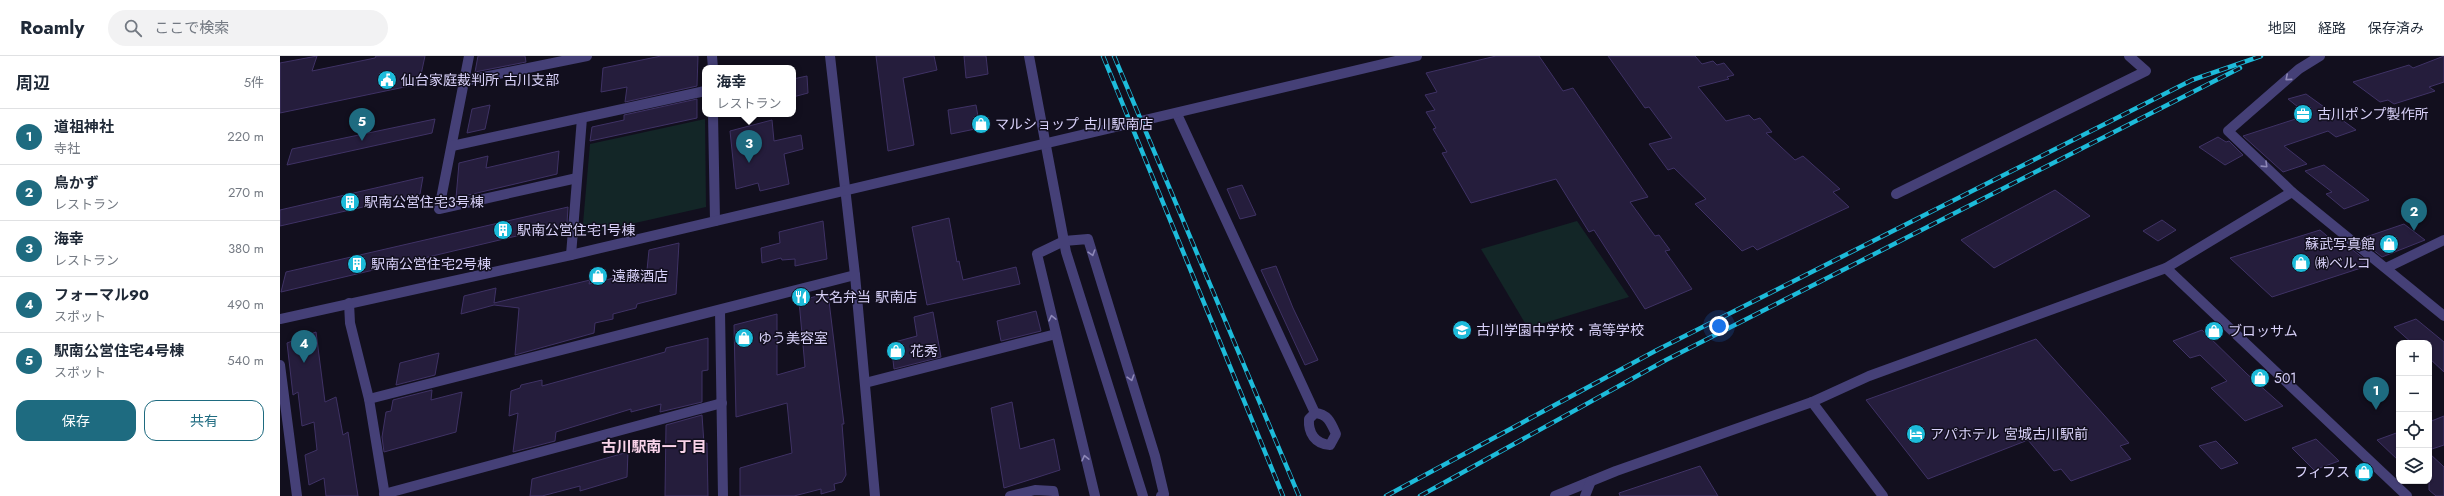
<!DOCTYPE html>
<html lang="ja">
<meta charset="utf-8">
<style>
body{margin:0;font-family:Jost,"Noto Sans JP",sans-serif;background:#f2f2f3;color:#1f2937}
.controls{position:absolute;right:12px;bottom:12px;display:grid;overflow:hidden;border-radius:8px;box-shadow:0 1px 3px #0004}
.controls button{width:36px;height:36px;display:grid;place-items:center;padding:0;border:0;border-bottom:1px solid #e0e1e3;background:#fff;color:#1f2937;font:20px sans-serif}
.you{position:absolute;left:1439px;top:270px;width:14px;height:14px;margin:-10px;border:3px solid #fff;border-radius:50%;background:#1a73e8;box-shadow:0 0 0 6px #1a73e833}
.badge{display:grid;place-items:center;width:26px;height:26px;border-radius:50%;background:#1e6b80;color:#fff;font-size:13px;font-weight:700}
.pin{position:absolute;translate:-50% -33px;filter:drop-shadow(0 1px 2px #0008)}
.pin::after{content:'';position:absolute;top:21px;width:14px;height:12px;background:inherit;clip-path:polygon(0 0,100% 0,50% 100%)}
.popup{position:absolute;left:422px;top:9px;width:94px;height:52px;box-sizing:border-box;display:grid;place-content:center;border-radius:8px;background:#fff;filter:drop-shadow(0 1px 3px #0005);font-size:13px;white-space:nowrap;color:#747a83}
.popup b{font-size:15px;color:#1f2937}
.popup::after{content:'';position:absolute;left:50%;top:100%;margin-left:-8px;border:8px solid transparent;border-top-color:#fff}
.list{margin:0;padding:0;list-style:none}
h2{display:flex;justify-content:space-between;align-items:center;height:52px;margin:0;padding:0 16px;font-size:17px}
h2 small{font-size:13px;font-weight:400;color:#747a83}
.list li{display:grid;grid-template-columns:26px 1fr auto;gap:12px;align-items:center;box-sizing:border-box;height:56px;padding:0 16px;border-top:1px solid #e0e1e3}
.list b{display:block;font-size:15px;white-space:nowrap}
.list p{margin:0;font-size:13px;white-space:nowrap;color:#747a83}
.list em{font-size:13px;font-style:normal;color:#747a83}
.actions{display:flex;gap:8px;padding:12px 16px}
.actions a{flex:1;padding:9px 0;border:1px solid #1e6b80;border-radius:12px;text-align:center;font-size:14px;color:#1e6b80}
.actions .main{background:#1e6b80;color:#fff}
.icon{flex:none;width:22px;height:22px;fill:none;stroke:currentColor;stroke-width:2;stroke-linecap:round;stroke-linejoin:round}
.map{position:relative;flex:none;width:2164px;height:440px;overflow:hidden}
header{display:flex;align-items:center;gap:24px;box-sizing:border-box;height:56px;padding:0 20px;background:#fff;border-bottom:1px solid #e0e1e3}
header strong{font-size:19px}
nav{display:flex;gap:22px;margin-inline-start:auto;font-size:14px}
.search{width:280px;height:36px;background:#f2f2f3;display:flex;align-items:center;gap:10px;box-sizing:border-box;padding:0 14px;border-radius:22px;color:#747a83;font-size:15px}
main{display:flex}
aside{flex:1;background:#fff}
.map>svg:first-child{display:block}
.green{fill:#132627}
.building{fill:#251d3c;stroke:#3f3265}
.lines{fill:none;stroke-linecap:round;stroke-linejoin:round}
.minor{stroke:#454077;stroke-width:10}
.tertiary{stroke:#454077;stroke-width:10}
.rail-casing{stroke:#1dbbda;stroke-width:4.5}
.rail{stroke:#120f1e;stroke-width:3;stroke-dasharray:9;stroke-linecap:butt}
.oneway{stroke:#8e88b8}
.labels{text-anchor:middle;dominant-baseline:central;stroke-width:3;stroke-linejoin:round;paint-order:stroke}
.poi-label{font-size:14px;fill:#d8d1f9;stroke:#120f1e;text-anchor:start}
.neighbourhood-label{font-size:15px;font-weight:bold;fill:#f9d3e9;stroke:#120f1e}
</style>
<header>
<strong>Roamly</strong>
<div class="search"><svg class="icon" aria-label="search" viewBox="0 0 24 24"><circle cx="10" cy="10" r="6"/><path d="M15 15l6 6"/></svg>ここで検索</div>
<nav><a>地図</a><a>経路</a><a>保存済み</a></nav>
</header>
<main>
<aside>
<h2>周辺<small>5件</small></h2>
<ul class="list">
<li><span class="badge">1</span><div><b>道祖神社</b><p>寺社</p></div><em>220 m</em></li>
<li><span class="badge">2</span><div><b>鳥かず</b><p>レストラン</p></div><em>270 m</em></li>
<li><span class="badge">3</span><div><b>海幸</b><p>レストラン</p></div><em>380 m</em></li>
<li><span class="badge">4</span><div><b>フォーマル90</b><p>スポット</p></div><em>490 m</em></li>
<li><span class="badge">5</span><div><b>駅南公営住宅4号棟</b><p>スポット</p></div><em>540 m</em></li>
</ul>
<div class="actions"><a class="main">保存</a><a>共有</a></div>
</aside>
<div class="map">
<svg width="2164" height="440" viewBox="0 0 2164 440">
<rect width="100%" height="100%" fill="#120f1e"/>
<g class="green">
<polygon points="425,63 426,151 302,179 310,88"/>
<polygon points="1297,165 1349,241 1248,272 1201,193"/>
</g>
<g class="building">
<polygon points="37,0 32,15 95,2 96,0 145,0 139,28 0,57 0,7"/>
<polygon points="198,0 245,0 246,6 195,16"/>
<polygon points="381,0 418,0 417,30 345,46 347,31 321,36 323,12"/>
<polygon points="596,0 654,0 657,14 623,22 634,89 608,95"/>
<polygon points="684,0 706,0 708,18 686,22"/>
<polygon points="1216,0 1259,0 1283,35 1293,32 1368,141 1350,146 1375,180 1379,179 1390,194 1385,195 1412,233 1365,253 1314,174 1309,176 1276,123 1191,147 1162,97 1167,96 1153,73 1156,72 1146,56 1155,54 1145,39 1157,36 1146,17"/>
<polygon points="1328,0 1415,0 1422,8 1433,5 1437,9 1444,7 1454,19 1447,21 1449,23 1418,31 1446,65 1469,59 1474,64 1480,62 1492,76 1486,77 1515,104 1523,100 1560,133 1553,136 1569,151 1477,194 1473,190 1462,195 1415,148 1426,143 1394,112 1388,114 1369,88 1392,82 1369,51 1365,52"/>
<polygon points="2164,0 2164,26 2149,31 2155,35 2114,48 2108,44 2100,46 2073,26 2129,9 2133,12"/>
<polygon points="527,20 528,37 513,41 513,23"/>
<polygon points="2026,38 2076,74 2056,81 2048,75 2004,90 2027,108 2003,116 1963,80 2028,59 2008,43"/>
<polygon points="417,43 417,62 310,85 312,71 344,64 344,59"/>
<polygon points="210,49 205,73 187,77 192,53"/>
<polygon points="696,49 700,72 671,78 668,54"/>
<polygon points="155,63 152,77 7,109 12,93"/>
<polygon points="492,64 494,85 521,79 523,93 504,98 509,128 480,135 478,127 456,133 450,75"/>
<polygon points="1938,81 1946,86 1949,85 1963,99 1945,109 1919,91"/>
<polygon points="279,95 277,118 176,142 179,107 208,100 206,112"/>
<polygon points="2044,109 2074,132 2089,144 2064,153 2046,138 2052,136 2025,115"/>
<polygon points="143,121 140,138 0,170 0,154"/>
<polygon points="962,129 976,159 960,163 947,133"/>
<polygon points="1775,134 1810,160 1714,212 1681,184"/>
<polygon points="288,151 287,168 1,236 6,216"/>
<polygon points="669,162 677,206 679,205 683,224 736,211 740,228 647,249 632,171"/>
<polygon points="1882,164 1896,174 1878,185 1863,175"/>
<polygon points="543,165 547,203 515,210 515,203 502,204 501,202 482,207 481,192 500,187 499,176"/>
<polygon points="2124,168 2145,184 2102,201 2080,183"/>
<polygon points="2040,174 2059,190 2065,188 2088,206 2081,209 2084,211 1992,241 1950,202"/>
<polygon points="399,187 396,238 357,248 356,252 333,258 333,263 315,267 314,277 235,299 239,252 214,249 181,258 184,240 216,232 214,247 310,224 309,228 367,214 369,194"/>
<polygon points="996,210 1013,252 1038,304 1025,309 981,214"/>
<polygon points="548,237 564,368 562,368 566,419 562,426 554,428 555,434 541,438 541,433 514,440 460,440 460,412 512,397 507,347 456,361 454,269 497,258 497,319 525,311 519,245"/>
<polygon points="756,255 761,275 721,285 717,265"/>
<polygon points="653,256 661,301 614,313 611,287 637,280 634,261"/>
<polygon points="2136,263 2164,286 2164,316 2149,302 2149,287 2132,287 2114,271"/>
<polygon points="1922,274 1967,318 2003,350 1965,365 1931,332 1947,325 1920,299 1910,302 1893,285"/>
<polygon points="36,276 45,346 56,341 63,379 68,376 78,440 46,440 44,422 29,429 25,399 37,394 34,366 22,370 18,336 13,339 7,287"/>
<polygon points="428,282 428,314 422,315 422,346 380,356 381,348 351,356 351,353 276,376 275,385 233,396 238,357 229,360 231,335 240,332 241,329 262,324 262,330 385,296 386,292"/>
<polygon points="1756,283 1849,387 1840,390 1851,403 1791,425 1781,413 1774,415 1748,384 1648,423 1586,344"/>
<polygon points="159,297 155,319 116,329 120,307"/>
<polygon points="152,334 151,344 182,336 176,376 104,396 102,381 106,356 111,355 113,344"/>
<polygon points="732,346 740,393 774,383 780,414 724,432 711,352"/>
<polygon points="422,359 424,388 427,387 428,440 385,440 386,369"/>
<polygon points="2164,360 2164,389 2149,394 2149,366"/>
<polygon points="2119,376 2119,405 2097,384"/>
<polygon points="2036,383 2059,405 2034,414 2012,392"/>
<polygon points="1936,385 1958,407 1941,413 1919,390"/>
<polygon points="348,396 347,421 300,435 300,430 262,440 250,440 252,423"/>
<polygon points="2149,397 2164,411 2164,440 2156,440 2149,434"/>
<polygon points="1420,410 1438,440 1340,440 1339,437"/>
</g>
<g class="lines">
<g class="minor">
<polyline points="189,0 159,153 297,122"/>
<polyline points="432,0 433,12"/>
<polyline points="184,25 307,0"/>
<polyline points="433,58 435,165"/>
<polyline points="897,58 1035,357"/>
<polyline points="172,90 425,35"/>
<polyline points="2012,136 1948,75 2019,13 2040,0"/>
<polyline points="1616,138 1866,15 1849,0"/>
<polyline points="291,199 302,62"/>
<polyline points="2106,212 2164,184"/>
<polyline points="69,247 70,267 89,343 105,440"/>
<polyline points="440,255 443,440"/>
<polyline points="0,309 17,440"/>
<polyline points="585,327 776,278"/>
<polyline points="89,343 575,219"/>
<path d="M1035 357C1048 358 1051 367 1056 378L1050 389C1035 388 1028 377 1029 363Z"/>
<polyline points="104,438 442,347"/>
<polyline points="815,440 757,198 784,185 808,183 875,400 884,438 881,440"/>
<polyline points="1275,440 1336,415 1532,346"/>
<polyline points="1305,440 1311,425"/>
</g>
<g class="tertiary">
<polyline points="550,0 575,219 595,440"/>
<polyline points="749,0 786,196 863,440"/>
<polyline points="1886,212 2127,440"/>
<polyline points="0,263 291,199 1137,0"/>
<polyline points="730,440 755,434 773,435 774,440"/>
<polyline points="1603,440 1532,346 1589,320 1886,212 2012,136 2164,260"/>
</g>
<g class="rail-casing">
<g id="rail">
<polyline points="823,0 1003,440"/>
<polyline points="834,0 1019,440"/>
<polyline points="1106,440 1377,294 1912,24 1981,0"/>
<polyline points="1140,440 1386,304 1960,12"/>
</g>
</g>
<use href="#rail" class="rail"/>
</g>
<defs><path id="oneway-chevron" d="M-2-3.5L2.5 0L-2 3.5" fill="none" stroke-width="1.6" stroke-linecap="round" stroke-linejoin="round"/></defs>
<g class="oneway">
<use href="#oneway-chevron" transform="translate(2008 22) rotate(139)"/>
<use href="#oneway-chevron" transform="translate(1985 109) rotate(44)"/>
<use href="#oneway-chevron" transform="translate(812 197) rotate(73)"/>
<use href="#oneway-chevron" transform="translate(772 262) rotate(-103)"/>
<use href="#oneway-chevron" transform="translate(851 322) rotate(73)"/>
<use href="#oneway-chevron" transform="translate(805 402) rotate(-103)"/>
</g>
<defs>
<g id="civic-disc" transform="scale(1)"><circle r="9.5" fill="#1dbbda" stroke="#120f1e"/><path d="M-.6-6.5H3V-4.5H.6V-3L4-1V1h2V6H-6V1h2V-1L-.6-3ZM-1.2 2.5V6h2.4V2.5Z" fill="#fff"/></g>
<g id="office-disc" transform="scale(1)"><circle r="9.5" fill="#1dbbda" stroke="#120f1e"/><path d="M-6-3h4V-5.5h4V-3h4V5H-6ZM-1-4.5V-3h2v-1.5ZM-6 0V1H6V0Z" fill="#fff"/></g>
<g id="shop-disc" transform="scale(1)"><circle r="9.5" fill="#1dbbda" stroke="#120f1e"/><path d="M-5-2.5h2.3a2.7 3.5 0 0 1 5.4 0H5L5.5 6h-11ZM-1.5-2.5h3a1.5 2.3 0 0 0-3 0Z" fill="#fff"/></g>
<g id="building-disc" transform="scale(1)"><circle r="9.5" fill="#1dbbda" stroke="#120f1e"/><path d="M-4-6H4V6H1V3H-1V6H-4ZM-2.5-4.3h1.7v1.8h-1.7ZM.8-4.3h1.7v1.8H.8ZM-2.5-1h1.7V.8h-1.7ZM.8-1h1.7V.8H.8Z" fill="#fff"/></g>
<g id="restaurant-disc" transform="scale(1)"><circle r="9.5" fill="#1dbbda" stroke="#120f1e"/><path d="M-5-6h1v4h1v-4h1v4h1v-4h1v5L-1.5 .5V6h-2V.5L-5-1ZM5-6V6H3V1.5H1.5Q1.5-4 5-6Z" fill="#fff"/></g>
<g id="school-disc" transform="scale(1)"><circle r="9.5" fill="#1dbbda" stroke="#120f1e"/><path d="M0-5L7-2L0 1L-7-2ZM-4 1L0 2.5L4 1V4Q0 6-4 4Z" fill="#fff"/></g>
<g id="hotel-disc" transform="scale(1)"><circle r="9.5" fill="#1dbbda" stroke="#120f1e"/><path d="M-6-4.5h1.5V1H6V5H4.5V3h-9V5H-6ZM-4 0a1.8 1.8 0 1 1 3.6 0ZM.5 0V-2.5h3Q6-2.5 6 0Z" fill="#fff"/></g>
</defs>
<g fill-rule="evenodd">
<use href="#civic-disc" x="107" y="24"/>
<use href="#office-disc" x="2023" y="58"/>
<use href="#shop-disc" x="701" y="68"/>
<use href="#building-disc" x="70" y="146"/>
<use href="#building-disc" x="223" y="174"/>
<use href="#shop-disc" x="2109" y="188"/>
<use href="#shop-disc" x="2021" y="207"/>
<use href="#building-disc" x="77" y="208"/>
<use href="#shop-disc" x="318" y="220"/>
<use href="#restaurant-disc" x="521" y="241"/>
<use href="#school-disc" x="1182" y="274"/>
<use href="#shop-disc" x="1934" y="275"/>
<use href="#shop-disc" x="464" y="282"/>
<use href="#shop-disc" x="616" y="295"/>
<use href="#shop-disc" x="1980" y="322"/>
<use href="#hotel-disc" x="1636" y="378"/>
<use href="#shop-disc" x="2084" y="416"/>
</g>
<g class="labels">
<g class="poi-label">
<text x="121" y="24">仙台家庭裁判所 古川支部</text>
<text x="2037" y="58">古川ポンプ製作所</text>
<text x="715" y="68">マルショップ 古川駅南店</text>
<text x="84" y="146">駅南公営住宅3号棟</text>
<text x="237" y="174">駅南公営住宅1号棟</text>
<text x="2095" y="188" text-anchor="end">蘇武写真館</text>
<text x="2035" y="207">㈱ベルコ</text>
<text x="91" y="208">駅南公営住宅2号棟</text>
<text x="332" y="220">遠藤酒店</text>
<text x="535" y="241">大名弁当 駅南店</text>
<text x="1196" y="274">古川学園中学校・高等学校</text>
<text x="1948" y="275">ブロッサム</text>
<text x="478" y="282">ゆう美容室</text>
<text x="630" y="295">花秀</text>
<text x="1994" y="322">501</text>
<text x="1650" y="378">アパホテル 宮城古川駅前</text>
<text x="2070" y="416" text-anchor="end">フィフス</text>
</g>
<g class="neighbourhood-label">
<text x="374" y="391">古川駅南一丁目</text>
</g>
</g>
</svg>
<div class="controls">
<button>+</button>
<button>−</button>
<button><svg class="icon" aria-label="locate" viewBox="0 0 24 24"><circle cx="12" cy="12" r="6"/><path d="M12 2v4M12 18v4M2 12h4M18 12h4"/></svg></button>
<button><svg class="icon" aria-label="layers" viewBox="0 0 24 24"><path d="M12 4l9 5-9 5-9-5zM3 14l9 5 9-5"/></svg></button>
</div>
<div class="you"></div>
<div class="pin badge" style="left:2096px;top:354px">1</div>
<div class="pin badge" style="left:2134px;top:175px">2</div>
<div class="pin badge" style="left:469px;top:107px">3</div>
<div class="popup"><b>海幸</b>レストラン</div>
<div class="pin badge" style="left:24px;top:307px">4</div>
<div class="pin badge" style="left:82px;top:85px">5</div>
</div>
</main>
